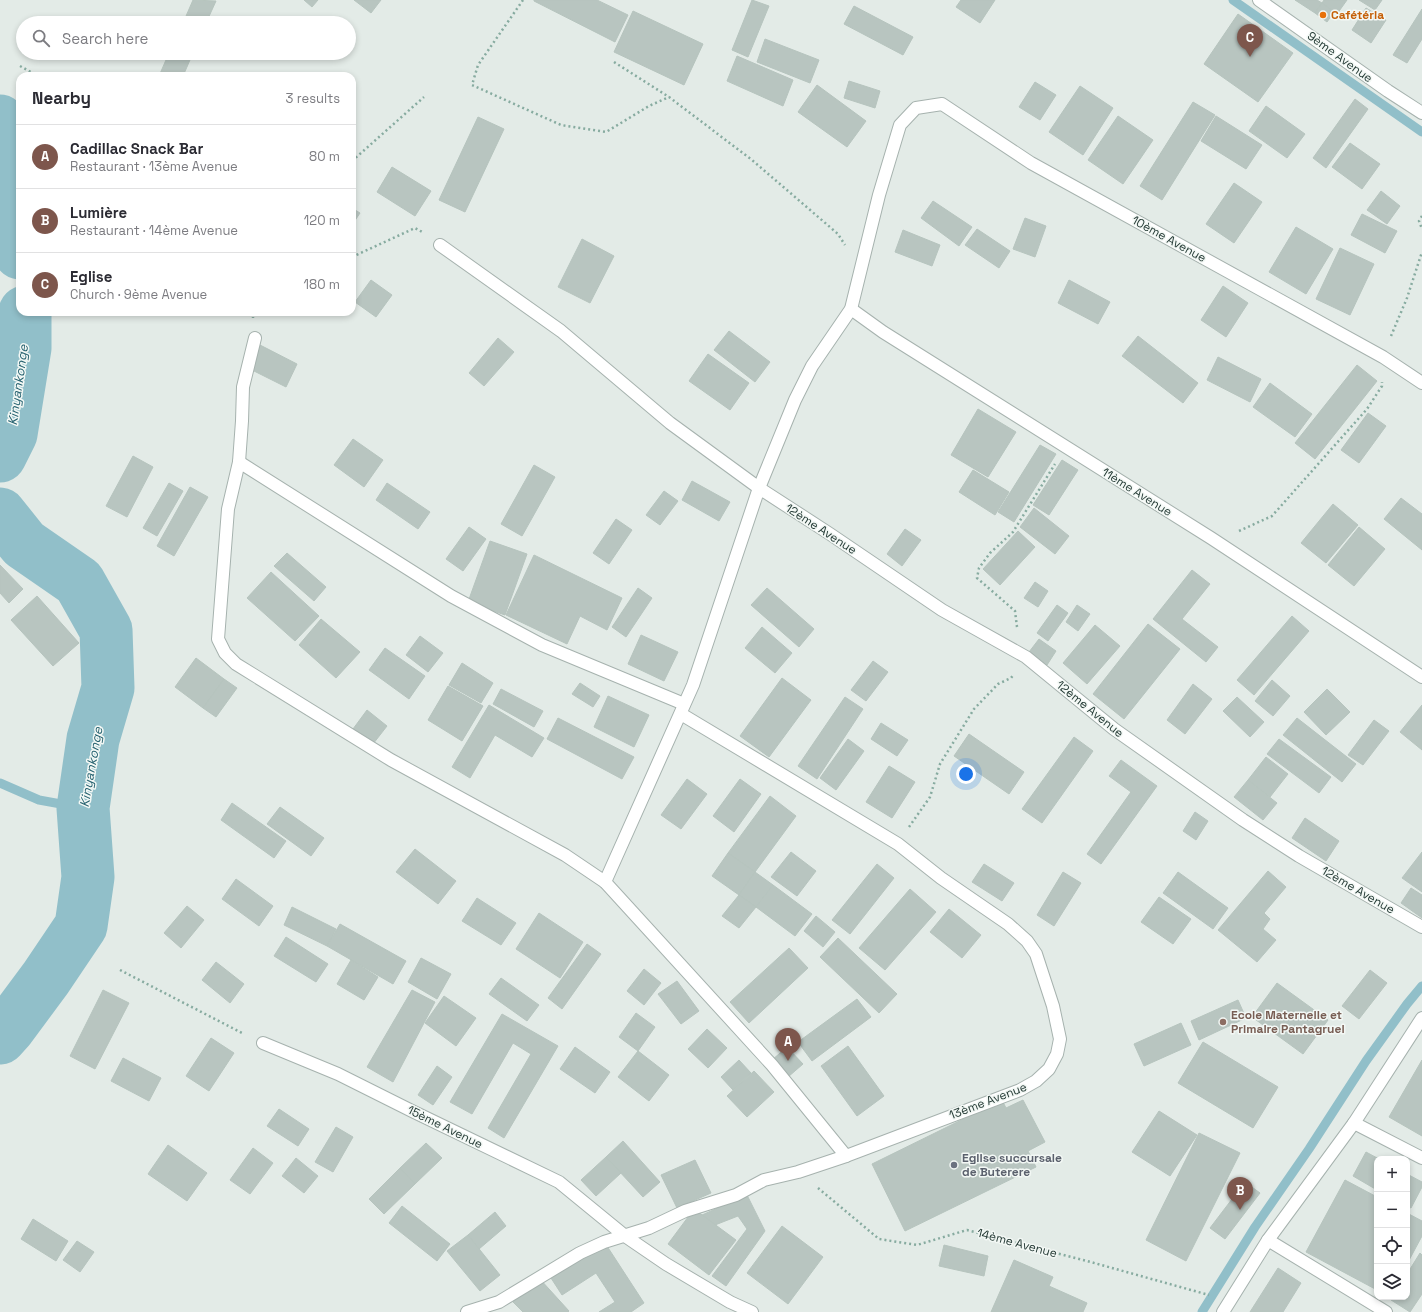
<!DOCTYPE html>
<meta charset="utf-8">
<style>
body{margin:0;font-family:"Space Grotesk",sans-serif;background:#f2f2f3;color:#2b2b33}
.controls{position:absolute;right:12px;bottom:12px;display:grid;overflow:hidden;border-radius:8px;box-shadow:0 2px 6px #0003}
.controls button{width:36px;height:36px;display:grid;place-items:center;padding:0;border:0;border-bottom:1px solid #e1e1e2;background:#fff;color:#2b2b33;font:20px sans-serif}
.you{position:absolute;left:966px;top:774px;width:14px;height:14px;margin:-10px;border:3px solid #fff;border-radius:50%;background:#1a73e8;box-shadow:0 0 0 6px #1a73e833}
.badge{display:grid;place-items:center;width:26px;height:26px;border-radius:50%;background:#7d564c;color:#fff;font-size:13px;font-weight:700}
.pin{position:absolute;translate:-50% -33px;filter:drop-shadow(0 1px 2px #0008)}
.pin::after{content:'';position:absolute;top:21px;width:14px;height:12px;background:inherit;clip-path:polygon(0 0,100% 0,50% 100%)}
.list{margin:0;padding:0;list-style:none}
h2{display:flex;justify-content:space-between;align-items:center;height:52px;margin:0;padding:0 16px;font-size:17px}
h2 small{font-size:13px;font-weight:400;color:#7c7c81}
.list li{display:grid;grid-template-columns:26px 1fr auto;gap:12px;align-items:center;box-sizing:border-box;height:64px;padding:0 16px;border-top:1px solid #e1e1e2}
.list b{display:block;font-size:15px;white-space:nowrap}
.list p{margin:0;font-size:13px;white-space:nowrap;color:#7c7c81}
.list em{font-size:13px;font-style:normal;color:#7c7c81}
.icon{flex:none;width:22px;height:22px;fill:none;stroke:currentColor;stroke-width:2;stroke-linecap:round;stroke-linejoin:round}
.map{position:relative;flex:none;width:1422px;height:1312px;overflow:hidden}
.search{position:absolute;background:#fff;box-shadow:0 2px 6px #0003;left:16px;top:16px;width:340px;height:44px;display:flex;align-items:center;gap:10px;box-sizing:border-box;padding:0 14px;border-radius:22px;color:#7c7c81;font-size:15px}
.panel{position:absolute;background:#fff;box-shadow:0 2px 6px #0003;left:16px;top:72px;width:340px;height:244px;border-radius:12px}
.map>svg:first-child{display:block}
.lines{fill:none;stroke-linecap:round;stroke-linejoin:round}
.stream{stroke:#91bfc9;stroke-width:9}
.river{stroke:#91bfc9;stroke-width:53}
.building{fill:#b8c5c0;stroke:#b6c4be}
.minor-casing{stroke:#a6b2ae;stroke-width:14}
.path{stroke:#87aba0;stroke-width:2.5;stroke-dasharray:2 3;stroke-linecap:butt}
.minor{stroke:#fff;stroke-width:12}
.food-dot{fill:#e8710a;stroke:#f3f8f5;stroke-width:1.5}
.education-dot{fill:#8d6e63;stroke:#f3f8f5;stroke-width:1.5}
.worship-dot{fill:#6b7280;stroke:#f3f8f5;stroke-width:1.5}
.labels{text-anchor:middle;dominant-baseline:central;stroke-width:3;stroke-linejoin:round;paint-order:stroke}
.food-label{font-size:12px;font-weight:bold;fill:#c56008;stroke:#f3f8f5;text-anchor:start}
.street-label{font-size:12px;fill:#243a35;stroke:#f3f8f5}
.education-label{font-size:12px;font-weight:bold;fill:#785e54;stroke:#f3f8f5;text-anchor:start}
.worship-label{font-size:12px;font-weight:bold;fill:#5b616d;stroke:#f3f8f5;text-anchor:start}
.water-label{font-size:13px;font-style:italic;fill:#25616f;stroke:#f3f8f5}
</style>
<div class="map">
<svg width="1422" height="1312" viewBox="0 0 1422 1312">
<rect width="100%" height="100%" fill="#e3ebe7"/>
<g class="lines">
<g class="stream">
<polyline points="1233,0 1422,132"/>
<polyline points="0,783 39,800 83,808"/>
<polyline points="1202,1312 1255,1227 1309,1149 1366,1061 1407,1004 1422,986"/>
</g>
<g class="river">
<polyline points="0,121 7,150 20,253"/>
<polyline points="0,456 11,434 25,348 25,312"/>
<polyline points="0,514 24,544 79,582 106,630 108,688 93,739 83,808 88,877 81,926 46,978 9,1028 0,1038"/>
</g>
</g>
<g class="building">
<polygon points="193,0 216,1 206,23 183,23"/>
<polygon points="304,0 318,0 312,7"/>
<polygon points="354,0 381,0 371,13"/>
<polygon points="534,0 597,0 628,15 615,42 534,1"/>
<polygon points="752,0 769,6 748,57 732,50"/>
<polygon points="961,0 995,0 980,23 956,7"/>
<polygon points="1295,0 1317,0 1322,3 1315,13"/>
<polygon points="1324,0 1347,0 1337,14 1322,3"/>
<polygon points="1359,0 1382,0 1375,10"/>
<polygon points="1322,3 1334,12 1327,22 1315,13"/>
<polygon points="854,6 913,37 903,55 844,24"/>
<polygon points="1366,8 1386,20 1371,43 1352,30"/>
<polygon points="1422,9 1422,39 1407,63 1393,55"/>
<polygon points="633,11 703,44 684,85 614,52"/>
<polygon points="1238,14 1293,53 1258,102 1204,64"/>
<polygon points="765,39 819,60 810,83 757,62"/>
<polygon points="169,53 193,53 183,76 159,76"/>
<polygon points="737,56 793,80 783,106 727,81"/>
<polygon points="849,81 880,91 875,108 844,98"/>
<polygon points="1035,82 1056,95 1040,120 1019,107"/>
<polygon points="817,85 866,121 847,147 798,112"/>
<polygon points="1080,86 1113,108 1083,155 1049,132"/>
<polygon points="1355,99 1368,109 1326,168 1313,158"/>
<polygon points="1193,102 1215,115 1162,200 1140,186"/>
<polygon points="1266,106 1305,134 1287,158 1249,131"/>
<polygon points="1118,116 1153,140 1123,184 1088,160"/>
<polygon points="1216,116 1262,145 1246,169 1201,141"/>
<polygon points="478,117 504,129 465,212 439,200"/>
<polygon points="1350,143 1380,164 1362,189 1332,167"/>
<polygon points="392,167 431,191 415,216 377,192"/>
<polygon points="1234,183 1262,202 1234,243 1206,224"/>
<polygon points="1381,191 1400,206 1387,224 1367,210"/>
<polygon points="933,201 972,227 959,246 921,218"/>
<polygon points="352,208 360,213 352,225"/>
<polygon points="1362,214 1397,231 1385,253 1351,235"/>
<polygon points="1025,218 1046,226 1035,257 1013,249"/>
<polygon points="1296,227 1333,249 1306,294 1269,272"/>
<polygon points="977,229 1010,251 999,268 965,245"/>
<polygon points="903,230 940,245 932,266 895,252"/>
<polygon points="582,239 614,256 590,303 558,287"/>
<polygon points="1340,248 1374,264 1350,315 1316,299"/>
<polygon points="371,280 392,295 376,317 355,302"/>
<polygon points="1069,280 1110,302 1098,324 1058,303"/>
<polygon points="1223,286 1248,303 1226,337 1201,320"/>
<polygon points="729,331 770,362 755,382 714,350"/>
<polygon points="1138,336 1198,383 1183,403 1122,356"/>
<polygon points="498,338 514,352 484,386 469,373"/>
<polygon points="260,345 297,364 286,387 248,368"/>
<polygon points="708,354 749,383 730,410 689,381"/>
<polygon points="1218,357 1261,379 1250,402 1207,380"/>
<polygon points="1357,365 1377,381 1315,459 1295,443"/>
<polygon points="1270,383 1312,414 1295,437 1253,407"/>
<polygon points="978,409 1016,432 988,477 951,455"/>
<polygon points="1368,413 1386,426 1359,463 1341,450"/>
<polygon points="353,439 383,460 364,487 334,465"/>
<polygon points="1040,445 1056,454 1014,522 998,512"/>
<polygon points="133,456 153,467 127,517 106,506"/>
<polygon points="1062,460 1078,470 1049,515 1033,505"/>
<polygon points="534,465 555,477 522,536 501,524"/>
<polygon points="973,470 1009,492 995,515 959,492"/>
<polygon points="692,481 730,502 719,521 682,500"/>
<polygon points="169,483 183,491 157,536 143,528"/>
<polygon points="387,483 430,512 418,529 376,500"/>
<polygon points="190,487 208,497 174,556 157,546"/>
<polygon points="664,491 678,501 660,525 646,515"/>
<polygon points="1401,498 1422,514 1422,550 1384,519"/>
<polygon points="1333,504 1358,525 1326,563 1301,543"/>
<polygon points="1034,508 1069,536 1055,554 1020,527"/>
<polygon points="616,519 632,530 609,564 593,553"/>
<polygon points="469,527 486,539 463,571 446,559"/>
<polygon points="1359,527 1385,549 1354,586 1328,565"/>
<polygon points="905,529 921,540 902,566 887,554"/>
<polygon points="1018,531 1035,547 1000,585 983,569"/>
<polygon points="490,541 527,554 505,615 468,602"/>
<polygon points="287,553 326,587 314,601 274,566"/>
<polygon points="534,555 622,598 607,630 580,616 567,644 506,615"/>
<polygon points="0,565 23,589 9,603 0,593"/>
<polygon points="1192,570 1210,584 1182,619 1218,647 1206,662 1153,619"/>
<polygon points="271,572 319,616 295,641 247,598"/>
<polygon points="1035,582 1048,591 1038,607 1024,598"/>
<polygon points="638,588 652,598 626,637 612,627"/>
<polygon points="767,588 814,629 799,647 751,605"/>
<polygon points="37,596 79,643 53,666 11,620"/>
<polygon points="1057,605 1068,613 1048,641 1037,633"/>
<polygon points="1077,605 1090,614 1078,631 1066,622"/>
<polygon points="1292,616 1309,631 1254,695 1237,680"/>
<polygon points="321,619 360,652 336,678 299,645"/>
<polygon points="1148,624 1180,649 1124,719 1093,694"/>
<polygon points="1095,625 1120,646 1087,684 1063,663"/>
<polygon points="762,627 792,653 775,673 745,648"/>
<polygon points="641,635 678,652 664,681 628,664"/>
<polygon points="420,636 443,653 428,672 406,655"/>
<polygon points="1039,639 1056,651 1047,665 1029,652"/>
<polygon points="385,648 425,676 409,699 369,670"/>
<polygon points="196,658 224,679 203,708 175,687"/>
<polygon points="873,661 888,672 866,701 851,690"/>
<polygon points="462,663 493,683 481,703 449,685"/>
<polygon points="782,678 811,700 769,757 740,736"/>
<polygon points="224,679 237,688 216,717 203,708"/>
<polygon points="1272,680 1290,696 1273,716 1255,701"/>
<polygon points="580,683 600,696 593,707 572,694"/>
<polygon points="1193,684 1212,699 1185,734 1167,720"/>
<polygon points="448,686 483,706 462,741 428,720"/>
<polygon points="501,689 543,711 534,727 493,704"/>
<polygon points="1327,689 1350,712 1326,735 1304,712"/>
<polygon points="608,696 649,715 634,747 594,727"/>
<polygon points="845,697 863,709 817,779 798,766"/>
<polygon points="1237,697 1264,722 1250,737 1223,711"/>
<polygon points="489,705 544,738 532,757 495,735 470,778 452,767"/>
<polygon points="1422,705 1422,750 1400,732"/>
<polygon points="367,710 387,726 373,744 353,729"/>
<polygon points="558,718 634,757 622,779 547,739"/>
<polygon points="1297,718 1356,764 1342,782 1283,735"/>
<polygon points="1374,720 1389,731 1363,765 1348,755"/>
<polygon points="881,723 908,740 897,756 871,739"/>
<polygon points="969,734 1024,772 1009,794 954,756"/>
<polygon points="1074,737 1093,751 1042,823 1022,809"/>
<polygon points="848,739 864,751 836,790 820,778"/>
<polygon points="1279,739 1331,777 1319,793 1267,754"/>
<polygon points="1266,757 1288,774 1270,797 1248,780"/>
<polygon points="1121,760 1157,786 1101,864 1087,854 1131,792 1109,776"/>
<polygon points="889,766 915,782 892,818 866,802"/>
<polygon points="687,779 707,794 681,829 661,815"/>
<polygon points="740,779 761,794 734,832 713,816"/>
<polygon points="1248,780 1277,803 1263,820 1234,797"/>
<polygon points="770,796 796,816 755,872 728,853"/>
<polygon points="232,803 286,841 274,858 221,820"/>
<polygon points="280,807 324,838 311,856 267,824"/>
<polygon points="1195,812 1208,821 1196,840 1183,831"/>
<polygon points="1305,818 1339,841 1326,861 1292,838"/>
<polygon points="415,849 456,881 438,904 396,872"/>
<polygon points="791,852 816,871 797,896 771,877"/>
<polygon points="1422,852 1422,892 1402,878"/>
<polygon points="728,853 755,872 739,895 712,876"/>
<polygon points="877,864 894,878 850,934 832,920"/>
<polygon points="984,864 1014,883 1002,901 972,882"/>
<polygon points="1268,871 1286,887 1264,913 1270,919 1263,929 1276,940 1257,962 1218,930"/>
<polygon points="755,872 773,885 756,907 739,895"/>
<polygon points="1063,872 1081,883 1054,926 1037,915"/>
<polygon points="1178,872 1228,908 1213,929 1163,893"/>
<polygon points="236,879 273,906 259,926 222,899"/>
<polygon points="773,885 812,914 795,936 756,907"/>
<polygon points="1411,888 1422,895 1422,918 1401,903"/>
<polygon points="910,889 936,912 885,970 859,948"/>
<polygon points="739,895 756,907 739,928 722,916"/>
<polygon points="1159,897 1191,919 1173,944 1141,922"/>
<polygon points="477,898 516,923 501,945 462,921"/>
<polygon points="187,906 204,920 181,948 164,933"/>
<polygon points="292,907 336,929 327,946 284,925"/>
<polygon points="949,909 981,935 962,958 930,932"/>
<polygon points="539,913 583,942 560,978 516,949"/>
<polygon points="816,916 835,932 823,947 804,931"/>
<polygon points="340,924 406,961 393,984 327,946"/>
<polygon points="286,937 328,964 316,982 274,956"/>
<polygon points="838,938 897,994 879,1013 820,957"/>
<polygon points="587,944 601,954 562,1009 548,998"/>
<polygon points="789,948 808,968 749,1023 730,1002"/>
<polygon points="421,958 451,974 437,999 408,982"/>
<polygon points="351,960 378,977 364,1000 337,984"/>
<polygon points="216,962 244,984 230,1003 202,980"/>
<polygon points="644,969 661,983 644,1005 627,991"/>
<polygon points="1370,970 1387,983 1359,1019 1342,1006"/>
<polygon points="501,978 539,1005 527,1021 489,994"/>
<polygon points="677,981 699,1011 681,1024 658,994"/>
<polygon points="1277,983 1328,1020 1303,1054 1252,1017"/>
<polygon points="103,990 129,1003 95,1069 70,1056"/>
<polygon points="412,990 435,1002 393,1082 367,1067"/>
<polygon points="444,996 476,1018 456,1046 425,1023"/>
<polygon points="857,999 871,1017 812,1061 798,1042"/>
<polygon points="1238,1000 1246,1018 1199,1040 1191,1021"/>
<polygon points="636,1013 655,1027 638,1051 619,1037"/>
<polygon points="502,1014 558,1046 504,1138 488,1128 531,1054 513,1043 472,1114 450,1102"/>
<polygon points="1181,1023 1191,1045 1144,1066 1134,1044"/>
<polygon points="707,1029 727,1048 708,1068 688,1049"/>
<polygon points="211,1038 234,1053 209,1091 186,1076"/>
<polygon points="1203,1042 1278,1087 1253,1128 1178,1083"/>
<polygon points="848,1046 884,1096 857,1116 821,1066"/>
<polygon points="575,1047 610,1072 595,1093 560,1069"/>
<polygon points="787,1047 803,1064 788,1077 772,1060"/>
<polygon points="638,1051 669,1075 649,1101 618,1077"/>
<polygon points="123,1058 161,1078 149,1101 111,1081"/>
<polygon points="739,1060 751,1073 733,1090 721,1077"/>
<polygon points="1422,1060 1422,1136 1389,1117"/>
<polygon points="437,1066 452,1077 433,1105 418,1095"/>
<polygon points="754,1071 774,1092 747,1117 727,1096"/>
<polygon points="1002,1100 1006,1108 1023,1100 1045,1142 1028,1151 1036,1167 905,1231 872,1164"/>
<polygon points="279,1109 309,1129 298,1146 267,1126"/>
<polygon points="1159,1111 1197,1135 1170,1176 1132,1152"/>
<polygon points="336,1127 353,1137 333,1172 315,1162"/>
<polygon points="1199,1133 1240,1153 1186,1261 1146,1240"/>
<polygon points="623,1141 660,1182 643,1197 606,1157"/>
<polygon points="426,1143 442,1158 415,1184 400,1168"/>
<polygon points="168,1145 207,1173 187,1201 148,1174"/>
<polygon points="253,1148 273,1163 250,1194 230,1180"/>
<polygon points="1366,1152 1379,1159 1377,1159 1377,1190 1353,1176"/>
<polygon points="606,1157 621,1173 596,1196 581,1180"/>
<polygon points="296,1158 318,1176 304,1193 282,1176"/>
<polygon points="695,1160 711,1193 677,1208 661,1175"/>
<polygon points="400,1168 415,1184 384,1214 369,1199"/>
<polygon points="1407,1174 1422,1182 1422,1187 1411,1208 1407,1206"/>
<polygon points="1345,1180 1377,1197 1377,1290 1306,1252"/>
<polygon points="1245,1182 1260,1193 1225,1239 1210,1228"/>
<polygon points="747,1195 765,1231 726,1286 712,1276 747,1229 738,1216 715,1225 702,1215"/>
<polygon points="402,1206 450,1244 437,1261 389,1223"/>
<polygon points="694,1209 736,1240 709,1275 668,1244"/>
<polygon points="495,1212 506,1226 479,1249 468,1235"/>
<polygon points="1407,1213 1422,1221 1422,1236 1407,1264"/>
<polygon points="33,1219 68,1241 56,1261 21,1239"/>
<polygon points="782,1226 823,1257 788,1304 747,1273"/>
<polygon points="468,1235 500,1275 480,1291 447,1251"/>
<polygon points="77,1241 94,1252 80,1272 63,1260"/>
<polygon points="605,1243 644,1303 631,1312 599,1312 615,1302 596,1273 562,1295 551,1278"/>
<polygon points="944,1245 988,1256 984,1276 939,1266"/>
<polygon points="1420,1253 1422,1255 1422,1294 1410,1312 1391,1300 1393,1297 1407,1297 1407,1274"/>
<polygon points="1014,1260 1053,1277 1049,1286 1087,1303 1083,1312 991,1312"/>
<polygon points="1278,1268 1301,1283 1283,1312 1250,1312"/>
<polygon points="539,1278 569,1311 568,1312 523,1312 513,1302"/>
</g>
<g class="lines">
<g class="minor-casing">
<g id="minor">
<polyline points="1259,0 1388,91 1422,113"/>
<polyline points="440,245 561,331 670,423 759,488 830,534 942,610 1026,657 1114,729 1243,820 1299,856 1422,927"/>
<polyline points="851,309 883,332 1211,538 1422,677"/>
<polyline points="255,338 243,387 242,421 239,462 228,509 218,639 225,653 236,664 391,760 565,855 605,882 772,1065 846,1156 798,1172 764,1180 736,1195 685,1211 649,1228 604,1242 580,1253 499,1302 467,1312"/>
<polyline points="239,462 451,596 542,645 684,704"/>
<polyline points="681,714 898,844 941,878 1008,924 1027,941 1036,954 1053,1006 1060,1039 1057,1054 1049,1069 1036,1081 1020,1090 846,1156"/>
<polyline points="605,882 693,685 759,488 795,400 812,366 851,309 879,195 900,125 916,108 942,104 1031,163 1383,357 1422,383"/>
<polyline points="263,1043 338,1074 412,1111 559,1182 625,1236 666,1264 730,1302 752,1312"/>
<polyline points="1354,1123 1422,1158"/>
<polyline points="1268,1240 1386,1312"/>
<polyline points="1223,1312 1268,1240 1354,1123 1422,1018"/>
</g>
</g>
<g class="path">
<polyline points="523,0 478,65 472,85 561,125 606,132 649,106 669,97"/>
<polyline points="614,62 669,97 752,160 838,234 845,245"/>
<polyline points="20,66 38,76"/>
<polyline points="352,161 424,97"/>
<polyline points="1422,216 1419,221 1422,229"/>
<polyline points="352,257 415,228 424,233"/>
<polyline points="253,312 253,318"/>
<polyline points="1391,336 1407,298 1422,252"/>
<polyline points="1239,531 1272,516 1367,409 1382,386 1382,382"/>
<polyline points="1017,627 1015,611 977,578 979,568 990,553 1013,532 1055,464"/>
<polyline points="909,827 930,797 940,764 974,709 998,684 1011,678 1014,674"/>
<polyline points="120,970 244,1034"/>
<polyline points="818,1188 879,1239 917,1245 967,1230 1087,1261 1209,1295"/>
</g>
<use href="#minor" class="minor"/>
</g>
<circle class="food-dot" cx="1323" cy="15" r="4"/>
<circle class="education-dot" cx="1223" cy="1022" r="4"/>
<circle class="worship-dot" cx="954" cy="1165" r="4"/>
<g class="labels">
<g class="food-label">
<text x="1331" y="15">Cafétéria</text>
</g>
<g class="street-label">
<text transform="translate(1340 57) rotate(36)">9ème Avenue</text>
<text transform="translate(1169 239) rotate(29)">10ème Avenue</text>
<text transform="translate(1137 492) rotate(32)">11ème Avenue</text>
<text transform="translate(821 529) rotate(33)">12ème Avenue</text>
<text transform="translate(1090 709) rotate(39)">12ème Avenue</text>
<text transform="translate(1358 890) rotate(30)">12ème Avenue</text>
<text transform="translate(988 1101) rotate(-21)">13ème Avenue</text>
<text transform="translate(445 1127) rotate(26)">15ème Avenue</text>
<text transform="translate(1017 1243) rotate(15)">14ème Avenue</text>
</g>
<g class="education-label">
<text x="1231" y="1015">Ecole Maternelle et<tspan x="1231" dy="14">Primaire Pantagruel</tspan></text>
</g>
<g class="worship-label">
<text x="962" y="1158">Eglise succursale<tspan x="962" dy="14">de Buterere</tspan></text>
</g>
<g class="water-label">
<text transform="translate(18 385) rotate(-82)">Kinyankonge</text>
<text transform="translate(91 767) rotate(-80)">Kinyankonge</text>
</g>
</g>
</svg>
<div class="controls">
<button>+</button>
<button>−</button>
<button><svg class="icon" aria-label="locate" viewBox="0 0 24 24"><circle cx="12" cy="12" r="6"/><path d="M12 2v4M12 18v4M2 12h4M18 12h4"/></svg></button>
<button><svg class="icon" aria-label="layers" viewBox="0 0 24 24"><path d="M12 4l9 5-9 5-9-5zM3 14l9 5 9-5"/></svg></button>
</div>
<div class="you"></div>
<div class="pin badge" style="left:788px;top:1061px">A</div>
<div class="pin badge" style="left:1240px;top:1210px">B</div>
<div class="pin badge" style="left:1250px;top:57px">C</div>
<div class="search"><svg class="icon" aria-label="search" viewBox="0 0 24 24"><circle cx="10" cy="10" r="6"/><path d="M15 15l6 6"/></svg>Search here</div>
<section class="panel">
<h2>Nearby<small>3 results</small></h2>
<ul class="list">
<li><span class="badge">A</span><div><b>Cadillac Snack Bar</b><p>Restaurant · 13ème Avenue</p></div><em>80 m</em></li>
<li><span class="badge">B</span><div><b>Lumière</b><p>Restaurant · 14ème Avenue</p></div><em>120 m</em></li>
<li><span class="badge">C</span><div><b>Eglise</b><p>Church · 9ème Avenue</p></div><em>180 m</em></li>
</ul>
</section>
</div>
